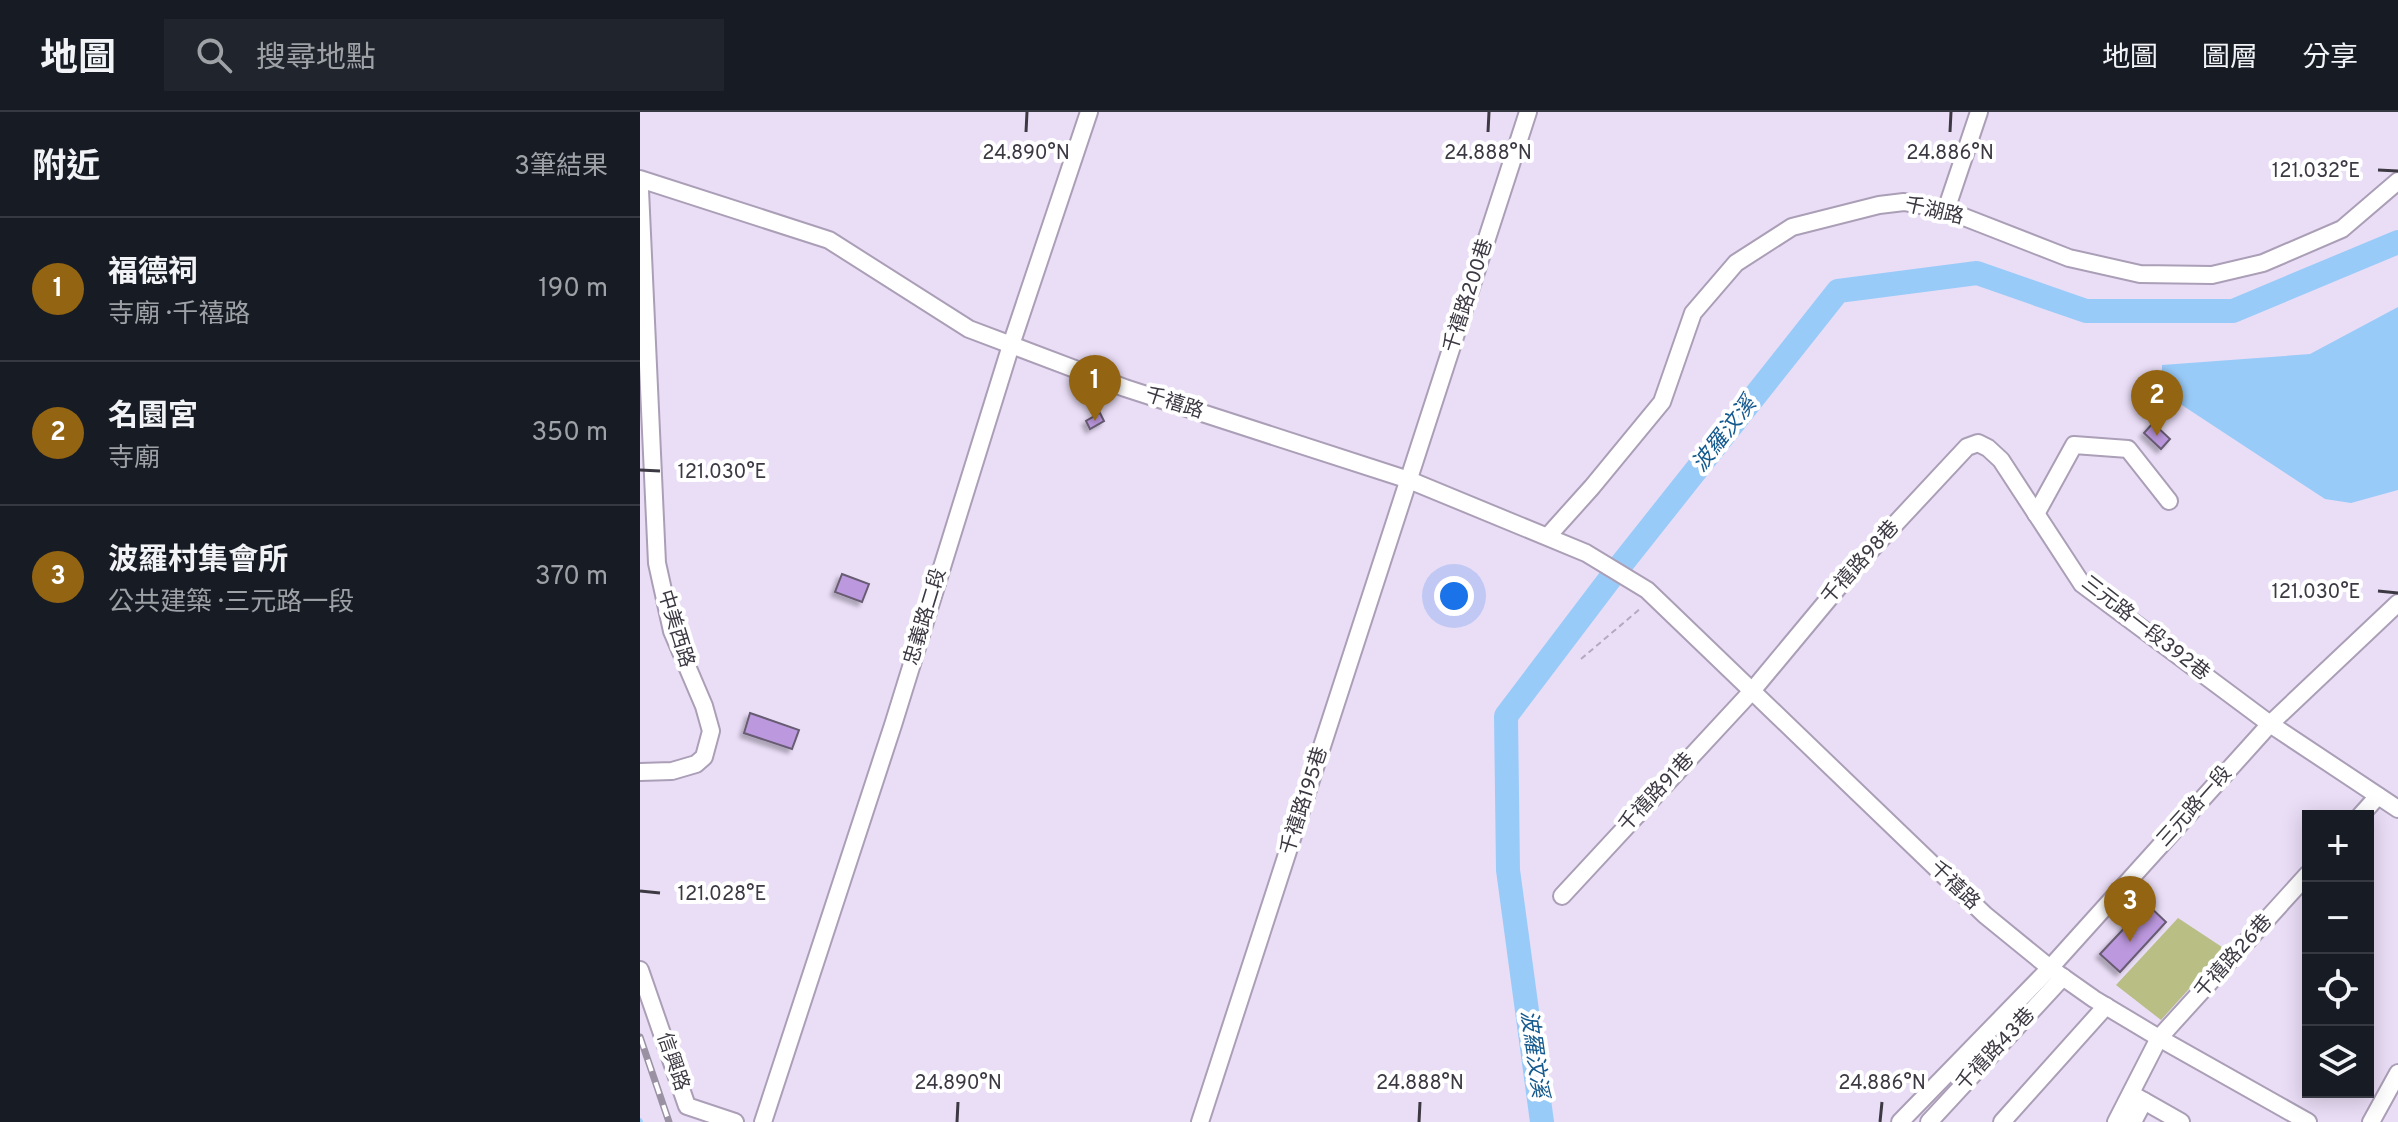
<!DOCTYPE html>
<html lang="zh-TW">
<meta charset="utf-8">
<style>
body{margin:0;font-family:Overpass,"Noto Sans TC",sans-serif;background:#20242c;color:#f1f3f6}
.controls{position:absolute;right:24px;bottom:24px;display:grid;overflow:hidden;border-radius:0px;box-shadow:0 4px 20px #0003}
.controls button{width:72px;height:72px;display:grid;place-items:center;padding:0;border:0;border-bottom:2px solid #363941;background:#171b24;color:#f1f3f6;font:40px sans-serif}
.you{position:absolute;left:814px;top:484px;width:28px;height:28px;margin:-20px;border:6px solid #fff;border-radius:50%;background:#1a73e8;box-shadow:0 0 0 12px #1a73e833}
.badge{display:grid;place-items:center;width:52px;height:52px;border-radius:50%;background:#936512;color:#fff;font-size:26px;font-weight:700}
.pin{position:absolute;translate:-50% -66px;filter:drop-shadow(0 2px 4px #0008)}
.pin::after{content:'';position:absolute;top:42px;width:28px;height:24px;background:inherit;clip-path:polygon(0 0,100% 0,50% 100%)}
.list{margin:0;padding:0;list-style:none}
h2{display:flex;justify-content:space-between;align-items:center;height:104px;margin:0;padding:0 32px;font-size:34px}
h2 small{font-size:26px;font-weight:400;color:#9ea1a6}
.list li{display:grid;grid-template-columns:52px 1fr auto;gap:24px;align-items:center;box-sizing:border-box;height:144px;padding:0 32px;border-top:2px solid #363941}
.list b{display:block;font-size:30px;white-space:nowrap}
.list p{margin:0;font-size:26px;white-space:nowrap;color:#9ea1a6}
.list em{font-size:26px;font-style:normal;color:#9ea1a6}
.icon{flex:none;width:44px;height:44px;fill:none;stroke:currentColor;stroke-width:2;stroke-linecap:round;stroke-linejoin:round}
.map{position:relative;flex:none;width:1758px;height:1010px;overflow:hidden}
header{display:flex;align-items:center;gap:48px;box-sizing:border-box;height:112px;padding:0 40px;background:#171b24;border-bottom:2px solid #363941}
header strong{font-size:38px}
nav{display:flex;gap:44px;margin-inline-start:auto;font-size:28px}
.search{width:560px;height:72px;background:#20242c;display:flex;align-items:center;gap:20px;box-sizing:border-box;padding:0 28px;border-radius:0px;color:#9ea1a6;font-size:30px}
main{display:flex}
aside{flex:1;background:#171b24}
.map>svg:first-child{display:block}
.green{fill:#b8be84}
.water{fill:#99cbf9}
.lines{fill:none;stroke-linecap:round;stroke-linejoin:round}
.stream{stroke:#99cbf9;stroke-width:4}
.river{stroke:#99cbf9;stroke-width:24}
.building{fill:#bc98de;stroke:#675c72;stroke-width:2;filter:url(#shadow)}
.minor-casing{stroke:#ab9fb7;stroke-width:20}
.path{stroke:#b4aabf;stroke-width:2;stroke-dasharray:6 4;stroke-linecap:butt}
.minor{stroke:#fff;stroke-width:16}
.rail-casing{stroke:#9a91a3;stroke-width:7}
.rail{stroke:#fff;stroke-width:4;stroke-dasharray:12;stroke-linecap:butt}
.ticks{fill:none;stroke:#3d3943;stroke-width:3}
.labels{text-anchor:middle;dominant-baseline:central;stroke-width:8;stroke-linejoin:round;paint-order:stroke}
.street-label{font-size:20px;fill:#3d3943;stroke:#fff}
.water-label{font-size:22px;font-style:italic;fill:#155a8e;stroke:#fff}
.ticks-label{font-size:20px;text-anchor:middle;fill:#3d3943;stroke:#fff;stroke-width:8;stroke-linejoin:round;paint-order:stroke}
</style>
<header>
<strong>地圖</strong>
<div class="search"><svg class="icon" aria-label="search" viewBox="0 0 24 24"><circle cx="10" cy="10" r="6"/><path d="M15 15l6 6"/></svg>搜尋地點</div>
<nav><a>地圖</a><a>圖層</a><a>分享</a></nav>
</header>
<main>
<aside>
<h2>附近<small>3筆結果</small></h2>
<ul class="list">
<li><span class="badge">1</span><div><b>福德祠</b><p>寺廟 · 千禧路</p></div><em>190 m</em></li>
<li><span class="badge">2</span><div><b>名園宮</b><p>寺廟</p></div><em>350 m</em></li>
<li><span class="badge">3</span><div><b>波羅村集會所</b><p>公共建築 · 三元路一段</p></div><em>370 m</em></li>
</ul>
</aside>
<div class="map">
<svg width="1758" height="1010" viewBox="0 0 1758 1010">
<defs>
<filter id="shadow"><feDropShadow dx="-4" dy="4" stdDeviation="2" flood-color="#0004"/></filter>
</defs>
<rect width="100%" height="100%" fill="#eadef7"/>
<polygon class="green" points="1538,806 1585,837 1521,908 1476,873"/>
<polygon class="water" points="1758,195 1758,378 1711,391 1685,387 1522,280 1522,253 1670,242"/>
<g class="lines">
<polyline class="stream" points="0,1008 1,1010"/>
<polyline class="river" points="902,1010 868,758 866,604 969,468 1198,179 1337,161 1446,199 1593,199 1758,130"/>
</g>
<g class="building">
<polygon points="460,301 464,309 450,317 446,309"/>
<polygon points="1513,311 1530,327 1521,337 1504,321"/>
<polygon points="202,462 229,472 222,490 195,480"/>
<polygon points="110,601 159,618 152,637 104,621"/>
<polygon points="1507,792 1526,810 1480,860 1460,842"/>
</g>
<g class="lines">
<g class="minor-casing">
<g id="minor">
<polyline points="0,67 189,128 329,217 485,276 769,368 946,441 1007,478 1345,803 1410,856 1454,887 1519,926 1668,1010"/>
<polyline points="0,78 17,451 32,519 64,594 71,619 64,645 56,652 32,659 0,660"/>
<polyline points="1306,98 1339,0"/>
<polyline points="1396,402 1434,333 1488,337 1529,389"/>
<polyline points="908,424 952,375 1022,290 1053,201 1096,151 1152,115 1239,93 1264,90 1306,98 1429,146 1500,162 1572,163 1623,151 1702,117 1758,69"/>
<polyline points="1720,704 1738,684"/>
<polyline points="922,784 1112,579 1216,454 1327,335 1338,331 1348,336 1361,348 1442,472 1630,612 1758,697"/>
<polyline points="0,858 47,994 95,1010"/>
<polyline points="1504,989 1541,1010"/>
<polyline points="123,1010 253,613 371,233 449,0"/>
<polyline points="560,1010 888,0"/>
<polyline points="1260,1010 1410,856 1630,612 1758,491"/>
<polyline points="1289,1010 1423,865"/>
<polyline points="1362,1010 1466,894"/>
<polyline points="1476,1010 1519,926 1668,762"/>
<polyline points="1493,1010 1504,989 1495,984"/>
<polyline points="1731,1010 1758,961"/>
</g>
</g>
<g class="path">
<polyline points="456,298 460,285"/>
<polyline points="941,547 1001,496"/>
</g>
<use href="#minor" class="minor"/>
<g class="rail-casing">
<polyline id="rail" points="0,925 29,1010"/>
</g>
<use href="#rail" class="rail"/>
</g>
<path class="ticks" d="M386 20 387 0M848 20 849 0M1310 20 1311 0M1738 58 1758 59M0 358 20 359M1738 479 1758 481M0 779 20 781M317 1010 318 990M779 1010 780 990M1240 1010 1242 990"/>
<g class="labels">
<g class="street-label">
<text transform="translate(1294 100) rotate(13)">千湖路</text>
<text transform="translate(829 184) rotate(-72)">千禧路200巷</text>
<text transform="translate(534 292) rotate(18)">千禧路</text>
<text transform="translate(1221 451) rotate(-48)">千禧路98巷</text>
<text transform="translate(286 505) rotate(-73)">忠義路二段</text>
<text transform="translate(35 517) rotate(73)">中美西路</text>
<text transform="translate(1505 517) rotate(38)">三元路一段392巷</text>
<text transform="translate(1017 681) rotate(-47)">千禧路91巷</text>
<text transform="translate(665 689) rotate(-72)">千禧路195巷</text>
<text transform="translate(1555 695) rotate(-48)">三元路一段</text>
<text transform="translate(1314 774) rotate(44)">千禧路</text>
<text transform="translate(1594 845) rotate(-48)">千禧路26巷</text>
<text transform="translate(1356 938) rotate(-47)">千禧路43巷</text>
<text transform="translate(32 950) rotate(71)">信興路</text>
</g>
<g class="water-label">
<text transform="translate(1085 323) rotate(-52)">波羅汶溪</text>
<text transform="translate(893 942) rotate(82)">波羅汶溪</text>
</g>
</g>
<g class="ticks-label">
<text x="386" y="47">24.890°N</text>
<text x="848" y="47">24.888°N</text>
<text x="1310" y="47">24.886°N</text>
<text x="1676" y="65">121.032°E</text>
<text x="82" y="366">121.030°E</text>
<text x="1676" y="486">121.030°E</text>
<text x="82" y="788">121.028°E</text>
<text x="318" y="977">24.890°N</text>
<text x="780" y="977">24.888°N</text>
<text x="1242" y="977">24.886°N</text>
</g>
</svg>
<div class="controls">
<button>+</button>
<button>−</button>
<button><svg class="icon" aria-label="locate" viewBox="0 0 24 24"><circle cx="12" cy="12" r="6"/><path d="M12 2v4M12 18v4M2 12h4M18 12h4"/></svg></button>
<button><svg class="icon" aria-label="layers" viewBox="0 0 24 24"><path d="M12 4l9 5-9 5-9-5zM3 14l9 5 9-5"/></svg></button>
</div>
<div class="you"></div>
<div class="pin badge" style="left:455px;top:309px">1</div>
<div class="pin badge" style="left:1517px;top:324px">2</div>
<div class="pin badge" style="left:1490px;top:830px">3</div>
</div>
</main>
